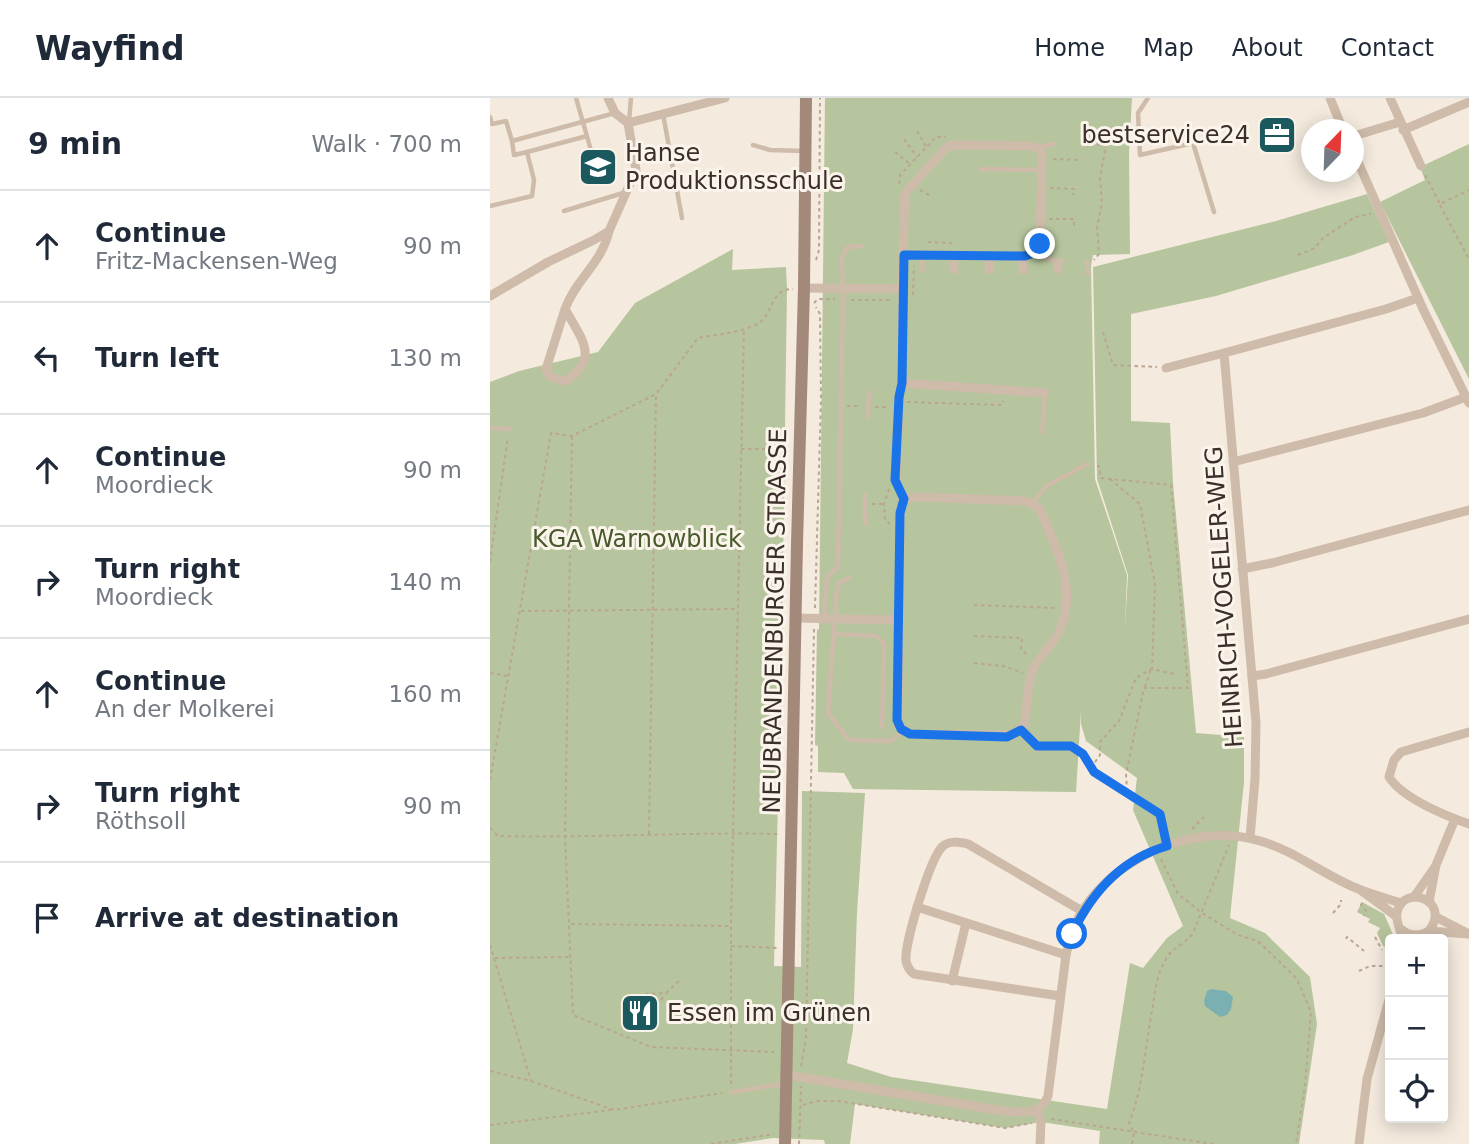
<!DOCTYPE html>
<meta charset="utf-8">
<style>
body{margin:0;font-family:"DejaVu Sans",sans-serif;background:#f2f2f3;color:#1f2937}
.controls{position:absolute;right:21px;bottom:21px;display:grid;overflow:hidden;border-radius:7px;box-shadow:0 4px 18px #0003}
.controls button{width:63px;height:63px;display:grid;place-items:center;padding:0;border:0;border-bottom:2px solid #e0e1e3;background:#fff;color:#1f2937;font:35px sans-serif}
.compass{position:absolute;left:811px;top:21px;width:63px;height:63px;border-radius:50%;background:#fff;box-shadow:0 4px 18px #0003;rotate:23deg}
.stop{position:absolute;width:21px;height:21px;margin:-16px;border:5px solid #1a73e8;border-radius:50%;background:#fff}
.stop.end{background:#1a73e8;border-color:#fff;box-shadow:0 2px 7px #0008}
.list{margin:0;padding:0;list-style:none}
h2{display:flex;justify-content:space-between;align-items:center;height:91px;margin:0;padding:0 28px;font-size:30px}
h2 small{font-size:23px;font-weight:400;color:#747a83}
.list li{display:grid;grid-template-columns:46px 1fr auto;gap:21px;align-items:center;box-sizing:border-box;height:112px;padding:0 28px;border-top:2px solid #e0e1e3}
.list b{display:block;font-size:26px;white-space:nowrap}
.list p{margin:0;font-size:23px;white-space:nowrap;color:#747a83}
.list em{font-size:23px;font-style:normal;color:#747a83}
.icon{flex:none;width:38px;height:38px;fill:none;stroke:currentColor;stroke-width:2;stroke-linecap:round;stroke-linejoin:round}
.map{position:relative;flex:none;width:979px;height:1046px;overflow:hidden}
header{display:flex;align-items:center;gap:42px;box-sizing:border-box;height:98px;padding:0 35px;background:#fff;border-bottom:2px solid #e0e1e3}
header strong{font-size:33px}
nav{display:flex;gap:38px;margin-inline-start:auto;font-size:24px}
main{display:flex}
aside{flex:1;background:#fff}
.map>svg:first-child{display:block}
.green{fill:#b6c59d}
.water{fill:#7bb0b3}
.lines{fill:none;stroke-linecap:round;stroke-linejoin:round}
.path{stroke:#baa593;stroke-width:2;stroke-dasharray:3.5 3.5;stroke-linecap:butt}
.lane{stroke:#cebba9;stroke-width:4.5}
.street{stroke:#cebba9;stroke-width:9}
.secondary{stroke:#a2897a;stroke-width:12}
.route{stroke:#1a73e8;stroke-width:9}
.labels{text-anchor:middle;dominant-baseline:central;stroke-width:6;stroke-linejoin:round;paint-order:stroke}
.poi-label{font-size:24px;fill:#3a2f29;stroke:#fbf4eb;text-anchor:start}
.park-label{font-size:24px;fill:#485a2b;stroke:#fbf4eb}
.street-label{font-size:24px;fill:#3a2f29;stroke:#fbf4eb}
</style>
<header>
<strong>Wayfind</strong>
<nav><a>Home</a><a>Map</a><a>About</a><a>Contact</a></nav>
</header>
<main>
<aside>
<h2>9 min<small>Walk · 700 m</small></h2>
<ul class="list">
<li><svg class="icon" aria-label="ahead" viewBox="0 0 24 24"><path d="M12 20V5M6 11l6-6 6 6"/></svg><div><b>Continue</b><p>Fritz-Mackensen-Weg</p></div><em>90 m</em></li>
<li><svg class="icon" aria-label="left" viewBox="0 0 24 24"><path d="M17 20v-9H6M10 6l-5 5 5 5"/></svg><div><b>Turn left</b></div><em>130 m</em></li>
<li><svg class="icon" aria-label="ahead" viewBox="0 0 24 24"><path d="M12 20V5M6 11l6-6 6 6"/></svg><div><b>Continue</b><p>Moordieck</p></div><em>90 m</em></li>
<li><svg class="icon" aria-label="right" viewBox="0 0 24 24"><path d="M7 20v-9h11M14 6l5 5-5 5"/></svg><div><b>Turn right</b><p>Moordieck</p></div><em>140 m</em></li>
<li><svg class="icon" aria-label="ahead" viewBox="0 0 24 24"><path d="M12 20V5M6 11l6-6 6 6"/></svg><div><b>Continue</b><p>An der Molkerei</p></div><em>160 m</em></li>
<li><svg class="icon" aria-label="right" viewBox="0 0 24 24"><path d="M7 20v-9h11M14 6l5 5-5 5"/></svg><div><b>Turn right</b><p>Röthsoll</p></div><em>90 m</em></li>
<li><svg class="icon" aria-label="arrive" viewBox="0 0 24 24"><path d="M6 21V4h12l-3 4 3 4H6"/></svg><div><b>Arrive at destination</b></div></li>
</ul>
</aside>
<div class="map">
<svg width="979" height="1046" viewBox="0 0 979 1046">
<rect width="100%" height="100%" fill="#f4eade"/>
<g class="green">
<polygon points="335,0 642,0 639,55 640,156 603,157 601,168 605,381 637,477 635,530 638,477 607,381 603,169 786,123 877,96 899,144 860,158 726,198 641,216 641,323 680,325 683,385 706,635 754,639 754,684 740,820 775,835 820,879 827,926 809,1046 609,1046 610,1033 551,1024 515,1030 365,1006 360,1046 335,1046 334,1042 283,1040 245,1046 0,1046 0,284 29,273 108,254 145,205 243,151 242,172 296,169 297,191 292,537 284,868 311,869 312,693 375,695 367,814 363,931 357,965 401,979 617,1011 640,865 653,870 677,840 693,828 643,712 647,680 596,643 591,626 591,613 586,694 363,691 354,675 328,674 328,648 325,647 327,532 329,531"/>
<polygon points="979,46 979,281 890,104 935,82 930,69"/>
<polygon points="872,804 894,816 905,841 900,841 900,851 893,848 887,835 890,830 878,824 880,821 867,814"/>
</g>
<polygon class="water" points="721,891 736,893 743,899 741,911 737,917 730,919 715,908 714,903 717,893"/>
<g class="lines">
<g class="path">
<polyline points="427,33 437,50"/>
<polyline points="414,41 427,59"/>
<polyline points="593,46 616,47 610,80 612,105 607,129 609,156 604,162"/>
<polyline points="405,54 420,66"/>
<polyline points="563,61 589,62"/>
<polyline points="935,77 950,106 979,92"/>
<polyline points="409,86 410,77 446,39 456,39"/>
<polyline points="560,90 584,91 583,97"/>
<polyline points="430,92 441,98"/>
<polyline points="950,107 979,161"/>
<polyline points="559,121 584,121 584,128"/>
<polyline points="438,144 461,145 461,147"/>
<polyline points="808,157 825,150 833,140 865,119 881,116"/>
<polyline points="326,162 329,152 330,0"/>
<polyline points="423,197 424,168"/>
<polyline points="361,202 401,202"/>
<polyline points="324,205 328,201 345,201"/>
<polyline points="613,234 623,267 667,269"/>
<polyline points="417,304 512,307 513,303"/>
<polyline points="357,308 369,308"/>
<polyline points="385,309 397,309"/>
<polyline points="82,338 75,739 83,917 161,949 284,954"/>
<polyline points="251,351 298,351"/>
<polyline points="607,368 609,368 611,380 681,387 698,590 654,590 636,676 637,693"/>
<polyline points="620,381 650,406 665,486 662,571 685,576"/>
<polyline points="399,391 394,406 395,422 401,427"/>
<polyline points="382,406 394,406"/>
<polyline points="0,464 18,339"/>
<polyline points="484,507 565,510"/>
<polyline points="325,510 331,302 330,216 326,209"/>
<polyline points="31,513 246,511"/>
<polyline points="484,538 532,540 531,551 538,558"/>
<polyline points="484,565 513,568 533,575"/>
<polyline points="0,575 17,578"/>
<polyline points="655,589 661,571"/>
<polyline points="554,648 581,648 593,656 604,674 670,716 675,737"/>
<polyline points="601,670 610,657 610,644 629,623 646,580 661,571"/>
<path d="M0 682 61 335 82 338 166 296 208 240C228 236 252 235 269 225 284 215 280 191 303 191"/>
<path d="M0 730 8 738C102 740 195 734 289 736"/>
<polyline points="702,731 714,719"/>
<polyline points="159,736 166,297"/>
<polyline points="671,761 688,796 712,815 748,837 768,843 807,881 821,914 815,987 806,1046"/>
<polyline points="872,805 871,807 876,813 874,818"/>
<polyline points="843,815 851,806 851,802"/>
<polyline points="81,826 240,828"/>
<polyline points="885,839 892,852"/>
<polyline points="856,841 857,839 874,853"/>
<polyline points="0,847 41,983"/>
<polyline points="241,848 288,850"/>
<polyline points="5,860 80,859"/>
<polyline points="869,873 880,868 897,868"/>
<polyline points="155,896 176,895 190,882"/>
<polyline points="171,902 176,896"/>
<polyline points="311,968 316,940 324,530"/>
<polyline points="0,973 41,983 124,1012 232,995"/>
<polyline points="241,986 241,828 254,231"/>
<polyline points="313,1007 326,1003 348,1003 515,1030 542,1025"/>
<polyline points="561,1021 723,1046"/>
<polyline points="0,1027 121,1012"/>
<polyline points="221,1046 284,1036"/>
<polyline points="309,1046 311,988"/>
<path d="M642 1046 644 1035 639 1025C653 990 655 950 662 913 665 895 666 877 676 861 682 849 696 846 703 835L739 747"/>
</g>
<g class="lane">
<polyline points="86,0 102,56"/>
<polyline points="658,0 648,15 650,57 703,45 724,114"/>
<polyline points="173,16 192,120"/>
<polyline points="0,19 2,26 16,23 22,43"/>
<polyline points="139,23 141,0"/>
<polyline points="263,47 280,52 314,53"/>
<polyline points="549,49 564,46"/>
<polyline points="37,54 97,38"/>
<polyline points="491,71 552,72"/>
<polyline points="0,108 42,98 44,82 37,54 24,57 22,43 125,15"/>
<polyline points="74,113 133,95"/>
<polyline points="544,157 564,162"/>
<polyline points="497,158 497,174"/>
<polyline points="501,158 502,174"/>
<polyline points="530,158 531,174"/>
<polyline points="535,158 535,174"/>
<polyline points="597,163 598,175"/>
<polyline points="432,173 433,157"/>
<polyline points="462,173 463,158"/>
<polyline points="566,173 566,162"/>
<polyline points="570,173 571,162"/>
<polyline points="466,174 466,157"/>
<polyline points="378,319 379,294"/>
<polyline points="0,330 20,331"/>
<polyline points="552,334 555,296"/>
<polyline points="543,405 556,388 598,366"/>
<polyline points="375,426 375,397"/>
<polyline points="359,480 349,485 347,492 338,615 359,642 401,643 413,633"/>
<polyline points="334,519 337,479 348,469 353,201 352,159 358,149 372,148"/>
<polyline points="343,536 386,538 394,545 392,629"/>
<polyline points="531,632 547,648 547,653"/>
<polyline points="241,994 293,986"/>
</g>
<g class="street">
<polyline points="118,0 125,15 138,25 235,0"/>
<polyline points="840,0 853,32"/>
<polyline points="900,0 931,68"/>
<polyline points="913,32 979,4"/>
<polyline points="864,38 910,24"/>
<polyline points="864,55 933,211 979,305"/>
<polyline points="414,157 535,158 546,154 550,146 552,54 548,50 541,48 462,47 457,49 415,95 412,191 412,285 409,299 406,382 414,401"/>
<polyline points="314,190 412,191"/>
<polyline points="0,198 58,164 104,142 119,133 146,72 138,25"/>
<path d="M75 211 56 271 60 279 75 283C111 261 91 240 75 211 87 179 111 167 119 133"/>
<polyline points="676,270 734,255"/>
<polyline points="412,285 555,295"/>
<polyline points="743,364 933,315 976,299"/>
<path d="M430 399 536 403 549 410C566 448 589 491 569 534 562 548 548 559 542 574 536 591 538 610 534 627L523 637 420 636 408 627 410 415 414 401Z"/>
<polyline points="752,471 782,465 979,412"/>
<polyline points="306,520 408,522"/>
<polyline points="762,578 776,576 979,521"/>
<path d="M979 634 911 654 904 662 899 679C912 700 956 718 979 726"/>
<polyline points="760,740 765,681 766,625 734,255 896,211 928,200"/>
<polyline points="872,793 906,818"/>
<polyline points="924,799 945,769"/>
<polyline points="939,804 946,767 965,721"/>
<polyline points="427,809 576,857"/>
<polyline points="946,819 977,835"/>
<path d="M911 831C920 839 929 839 939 833L978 836"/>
<path d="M912 841C911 832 905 823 907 814 914 785 962 802 939 833"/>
<polyline points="462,883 476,825"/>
<path d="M570 898 424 876C420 873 417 868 416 863 414 846 440 761 452 749 459 742 469 744 478 746L592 813"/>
<path d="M298 977 507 1012C527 1014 550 1020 558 998L576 857C580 841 584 826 593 812 628 757 706 724 770 743 806 753 836 779 871 792 884 797 898 801 911 805"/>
<polyline points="547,1013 551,1024 550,1046"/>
<polyline points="869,1046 877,981 900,898"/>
</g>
<polyline class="secondary" points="295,1046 307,446 314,190 316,0"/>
</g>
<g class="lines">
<path class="route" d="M550 146 546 154 535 158 414 157 412 285 409 299 405 382 414 401 410 415 407 622 411 631 420 636 517 639 531 632 547 648H581L593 656 604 674 670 716 677 748C632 761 602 794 582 836"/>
</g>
<defs>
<g id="office-square" transform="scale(2.0125)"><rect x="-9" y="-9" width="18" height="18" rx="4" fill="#1b595f" stroke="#fbf4eb"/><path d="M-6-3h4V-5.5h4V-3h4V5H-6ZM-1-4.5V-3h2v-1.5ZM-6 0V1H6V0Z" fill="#fff"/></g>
<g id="school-square" transform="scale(2.0125)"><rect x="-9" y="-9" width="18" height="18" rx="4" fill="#1b595f" stroke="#fbf4eb"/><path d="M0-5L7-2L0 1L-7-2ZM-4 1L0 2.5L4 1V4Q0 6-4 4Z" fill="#fff"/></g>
<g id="restaurant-square" transform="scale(2.0125)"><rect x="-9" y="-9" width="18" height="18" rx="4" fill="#1b595f" stroke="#fbf4eb"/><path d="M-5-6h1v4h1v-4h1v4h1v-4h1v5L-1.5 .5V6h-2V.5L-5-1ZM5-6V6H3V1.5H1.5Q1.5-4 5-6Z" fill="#fff"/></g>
</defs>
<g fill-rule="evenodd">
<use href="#office-square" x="787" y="37"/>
<use href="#school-square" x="108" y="69"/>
<use href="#restaurant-square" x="150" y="915"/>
</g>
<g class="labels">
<g class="poi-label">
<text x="760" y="37" text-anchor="end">bestservice24</text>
<text x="135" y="55">Hanse<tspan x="135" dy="28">Produktionsschule</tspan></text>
<text x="177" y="915">Essen im Grünen</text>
</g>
<g class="park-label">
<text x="147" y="441">KGA Warnowblick</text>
</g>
<g class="street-label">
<text transform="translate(734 499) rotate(-94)">HEINRICH-VOGELER-WEG</text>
<text transform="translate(285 523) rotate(-89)">NEUBRANDENBURGER STRASSE</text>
</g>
</g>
</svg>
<div class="controls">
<button>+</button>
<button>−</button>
<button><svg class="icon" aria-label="locate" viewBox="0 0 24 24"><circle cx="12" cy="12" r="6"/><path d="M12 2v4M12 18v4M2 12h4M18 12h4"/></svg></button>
</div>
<svg class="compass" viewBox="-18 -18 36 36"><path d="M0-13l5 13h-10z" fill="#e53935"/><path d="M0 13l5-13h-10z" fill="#747a83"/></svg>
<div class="stop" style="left:582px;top:836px"></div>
<div class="stop end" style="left:550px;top:146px"></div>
</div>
</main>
